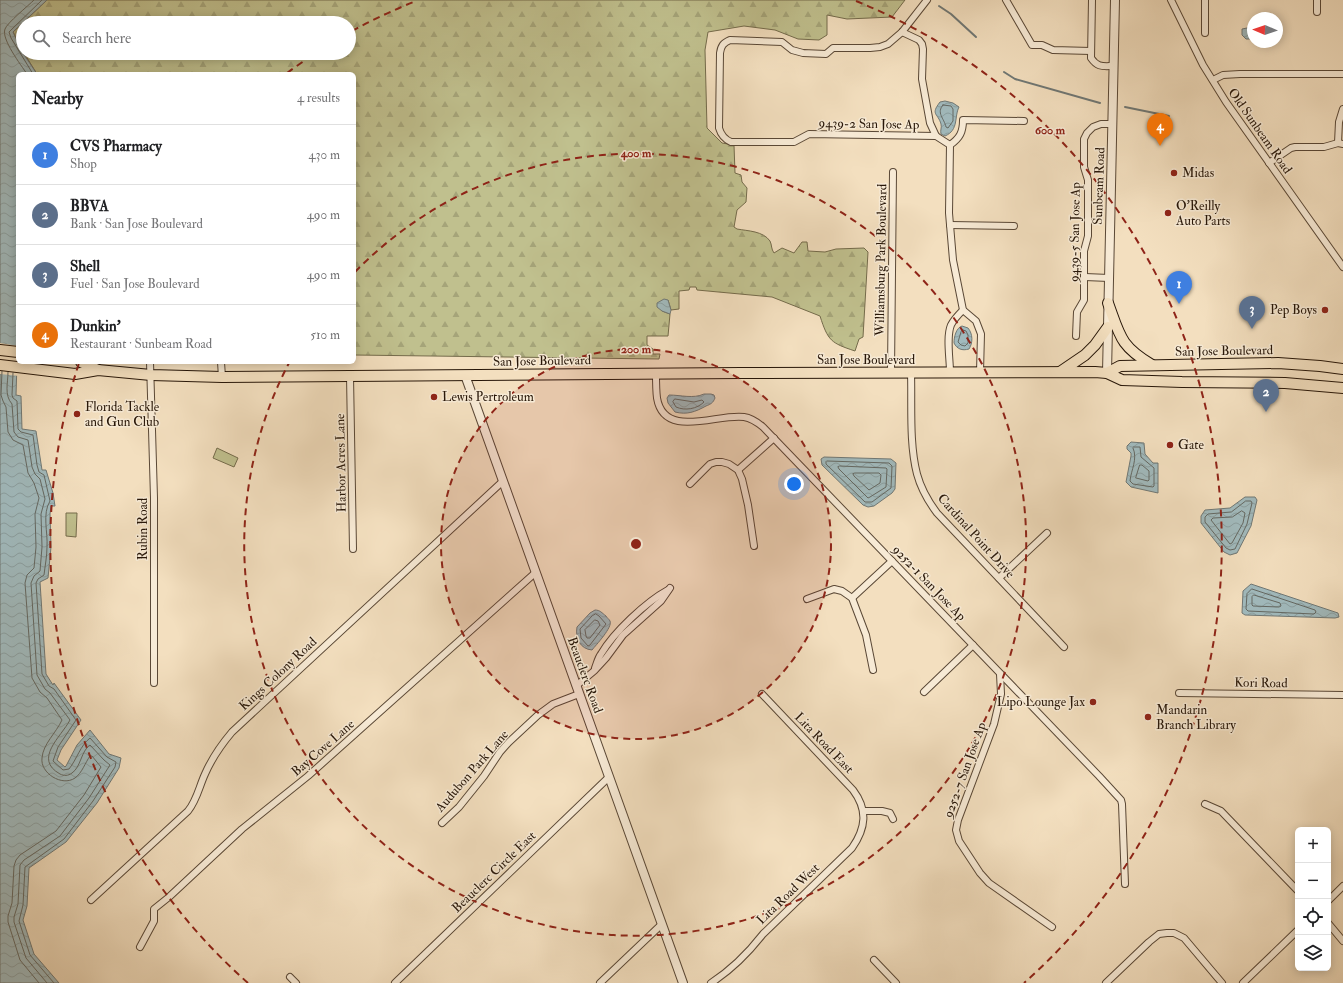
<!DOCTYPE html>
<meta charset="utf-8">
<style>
body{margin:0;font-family:"IM FELL Double Pica",serif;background:#f6f6f6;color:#202124}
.controls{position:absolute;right:12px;bottom:12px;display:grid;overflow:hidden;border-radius:6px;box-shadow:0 2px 10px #0003}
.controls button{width:36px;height:36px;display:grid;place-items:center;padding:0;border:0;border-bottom:1px solid #e0e0e0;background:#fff;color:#202124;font:20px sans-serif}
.compass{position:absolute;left:1247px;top:12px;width:36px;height:36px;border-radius:50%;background:#fff;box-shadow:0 2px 10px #0003;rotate:272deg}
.you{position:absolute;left:794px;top:484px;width:14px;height:14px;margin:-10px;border:3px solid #fff;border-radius:50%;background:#1a73e8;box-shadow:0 0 0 6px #1a73e833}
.badge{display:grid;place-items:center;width:26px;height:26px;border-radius:50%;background:#8f2418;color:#fff;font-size:13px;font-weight:700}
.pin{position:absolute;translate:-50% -33px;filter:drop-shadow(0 1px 2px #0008)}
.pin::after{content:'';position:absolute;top:21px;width:14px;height:12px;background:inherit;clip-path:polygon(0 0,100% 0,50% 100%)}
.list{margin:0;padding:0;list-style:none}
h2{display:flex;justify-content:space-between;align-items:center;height:52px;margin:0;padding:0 16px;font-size:17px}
h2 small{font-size:13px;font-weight:400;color:#757577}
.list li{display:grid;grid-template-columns:26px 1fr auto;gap:12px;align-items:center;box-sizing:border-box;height:60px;padding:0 16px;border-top:1px solid #e0e0e0}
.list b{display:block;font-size:15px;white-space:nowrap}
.list p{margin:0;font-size:13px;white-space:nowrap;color:#757577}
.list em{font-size:13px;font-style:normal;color:#757577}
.icon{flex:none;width:22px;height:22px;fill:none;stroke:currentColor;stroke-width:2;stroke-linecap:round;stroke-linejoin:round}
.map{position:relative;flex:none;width:1343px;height:983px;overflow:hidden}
.search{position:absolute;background:#fff;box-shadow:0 2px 10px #0003;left:16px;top:16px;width:340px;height:44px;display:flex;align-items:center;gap:10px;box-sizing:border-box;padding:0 14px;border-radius:22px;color:#757577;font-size:15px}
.panel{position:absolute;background:#fff;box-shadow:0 2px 10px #0003;left:16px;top:72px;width:340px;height:292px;border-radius:6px}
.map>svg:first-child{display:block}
.forest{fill:url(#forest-firs);stroke:#746b4b}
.pitch{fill:#c0c08e;stroke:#746b4b}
.water{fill:url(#water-waves);stroke:#707875}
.pier{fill:#f3dfbf}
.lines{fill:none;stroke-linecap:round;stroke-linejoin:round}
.shore{stroke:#646862;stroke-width:1}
.stream{stroke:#707875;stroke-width:2}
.minor-casing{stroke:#5a4836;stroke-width:8}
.tertiary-casing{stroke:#5a4836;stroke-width:10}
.primary-casing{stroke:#271608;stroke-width:12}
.minor{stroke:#f7ead5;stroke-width:6}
.tertiary{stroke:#f7ead5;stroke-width:8}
.primary{stroke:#f3dfbf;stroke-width:10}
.ring{fill:none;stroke:#8f2418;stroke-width:2;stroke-dasharray:7 5}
.poi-dot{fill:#8f2418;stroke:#f7ead5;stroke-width:1.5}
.labels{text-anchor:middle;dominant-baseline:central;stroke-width:3;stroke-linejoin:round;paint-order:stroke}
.street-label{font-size:13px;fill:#271608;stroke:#f7ead5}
.poi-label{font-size:13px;fill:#271608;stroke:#f7ead5;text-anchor:start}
.centre{fill:#8f2418;stroke:#f7ead5;stroke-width:2}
.ring-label{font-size:12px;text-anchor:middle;font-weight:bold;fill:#8f2418;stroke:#f7ead5;stroke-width:3;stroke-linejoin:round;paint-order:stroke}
</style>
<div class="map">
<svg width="1343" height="983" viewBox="0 0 1343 983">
<defs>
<pattern id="forest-firs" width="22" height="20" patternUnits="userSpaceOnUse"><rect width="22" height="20" fill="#c0c08e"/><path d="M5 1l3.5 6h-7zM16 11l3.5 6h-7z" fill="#a5a479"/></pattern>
<pattern id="water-waves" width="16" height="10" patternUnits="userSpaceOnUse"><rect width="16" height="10" fill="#a1babd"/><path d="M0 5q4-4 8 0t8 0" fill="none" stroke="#8b9fa1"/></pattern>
</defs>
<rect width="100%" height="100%" fill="#f3dfbf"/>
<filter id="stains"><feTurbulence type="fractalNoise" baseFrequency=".005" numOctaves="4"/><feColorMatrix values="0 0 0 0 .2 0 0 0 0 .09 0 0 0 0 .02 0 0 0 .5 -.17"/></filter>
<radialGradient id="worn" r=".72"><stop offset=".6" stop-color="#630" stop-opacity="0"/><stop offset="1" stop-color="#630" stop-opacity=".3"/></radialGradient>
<path class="forest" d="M47 0H905L892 17 847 19 827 15V35L819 40 798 39 775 30 744 26 708 32 705 50 707 128 722 143 734 145 735 173 741 175 742 182 747 188 746 202 737 210 734 227 737 229C748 231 763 231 770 241 772 245 771 249 774 253L782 248 794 253 802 242H807L808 251 825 252 836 249 864 248 868 252 863 337 859 339 855 351C831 343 828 341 820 316L772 297 697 290 696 287H690L689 290 679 291V309L671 310 668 300 662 311 670 314 668 336H647V345L653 349V354H660L659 359 354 355V74H37L24 53H349V23H23V52L13 32Z"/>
<g class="pitch">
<polygon points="217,448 238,458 234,467 213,458"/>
<polygon points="66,513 77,513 76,537 66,536"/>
</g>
<g class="water">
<polygon points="0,0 47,0 13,32 23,53 37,74 18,74 18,330 16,395 21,396 22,429 36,431 42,470 46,470 53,493 55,506 51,506 50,514 51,547 48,578 40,582 46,674 53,685 54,683 81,720 61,750 57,760 65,767 66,766 77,745 90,730 109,754 121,758 119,768 97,803 66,842 29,868 27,906 23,920 34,954 59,983 0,983"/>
<polygon points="1247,28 1253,28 1253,39 1246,39 1242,35 1242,29"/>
<path d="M945 101 953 103 959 107C954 117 959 130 945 136L941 134C940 130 942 128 941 124 938 113 930 115 940 102Z"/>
<polygon points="664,299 668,300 671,310 670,314 662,311 657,307 657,303"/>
<path d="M962 326 968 328C973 334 973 343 969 349 962 351 957 349 954 343 954 337 956 328 962 326Z"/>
<path d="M704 394H711L714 395 715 398C713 403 711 404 706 406 695 412 687 415 675 412L668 403 667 398 669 395C681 395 693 399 704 394Z"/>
<polygon points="1131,442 1144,443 1145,454 1153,463 1158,463 1158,493 1131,487 1126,482 1131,456 1131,453 1127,449 1127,446"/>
<polygon points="824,457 891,459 896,463 895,489 892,493 874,506 868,507 863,505 822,465 821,459"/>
<polygon points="1245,497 1255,497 1257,500 1251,526 1237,553 1230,555 1224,552 1201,523 1201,516 1205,510 1230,508"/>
<polygon points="1251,584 1338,613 1339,617 1335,618 1245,615 1242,613 1243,591"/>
<path d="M595 610C600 610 602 613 606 616 606 617 610 620 610 621 613 627 596 645 592 650 580 649 575 638 577 627L590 613Z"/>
</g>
<polygon class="pier" points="0,343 18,346 19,376 0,374"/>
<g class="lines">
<g class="shore">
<path d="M27 74C21 65 1 39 5 29 7 23 28 6 34 0"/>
<polyline points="33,74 11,38 9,32 42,0"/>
<path d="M943 105 951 106 953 109V121L948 128 946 127C944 118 936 113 943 105Z"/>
<polygon points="963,330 966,331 968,335 968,343 965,346 961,345 958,342 961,332"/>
<path d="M2 371 1 395 3 401 6 407 8 432 13 440 23 445 28 473 34 483 39 498 35 514 36 547 34 568 27 575 25 583 32 678 40 692 47 698 62 720C56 733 43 744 42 758 40 773 62 787 75 778 82 773 85 763 90 756H92L101 767 84 795 56 831 20 855 16 860 14 866 12 903 8 916V922L20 960 39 983"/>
<path d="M8 372C8 383 4 395 12 404L14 432 18 437 28 440 32 467 35 474 40 479 45 499 41 514 42 547 40 571 34 576 31 583 37 675 45 689 50 693 70 720C61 737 33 759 60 774 64 776 68 776 72 773 81 767 81 751 90 745L104 760 110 765 89 798 60 836 24 860 20 865 18 904 14 917V922L26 958 47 983"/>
<path d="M13 373 12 395 13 398 17 401 18 429 21 432 33 435 37 465 39 472 44 475 50 501C42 514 48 532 47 547 47 556 45 566 44 575L38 579 36 583 42 674 49 686 54 689 76 720 58 747 53 761 63 770 69 769C77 759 80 746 90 738L107 757 116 762 115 767 93 801 64 839 25 867 23 905 19 921 30 955 54 983"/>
<path d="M675 399 694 402 702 400 704 402C697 409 685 411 676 407L673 402Z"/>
<path d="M1134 447H1140L1141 457 1154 468V486L1153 487 1133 484 1130 481C1131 470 1138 459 1133 448Z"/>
<polygon points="827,461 889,463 892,466 891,488 872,502 865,502 826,464 826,462"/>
<polygon points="1140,465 1142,465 1149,471 1149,480 1148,481 1136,478"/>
<polygon points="840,466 886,468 887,469 886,487 870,497 868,498 839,469 838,467"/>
<polygon points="855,473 879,473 881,475 880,483 869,490 854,476 853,474"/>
<polygon points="1246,501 1251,501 1252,503 1247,524 1235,549 1230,550 1226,548 1205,522 1205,517 1208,514 1231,512"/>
<polygon points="1242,511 1245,513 1243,523 1232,543 1230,544 1211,520 1213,518 1232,517"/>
<polygon points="1252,589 1315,610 1316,612 1314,614 1248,611 1246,609 1247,594"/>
<polygon points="1254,595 1280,603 1281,606 1279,607 1253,606 1252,605 1252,597"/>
<polygon points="596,614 599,616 606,624 590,645 588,646 581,638 580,629 592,616"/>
<polygon points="595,620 598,621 600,625 590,638 587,638 586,636 585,630"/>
</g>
<g class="stream">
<polyline points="939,6 951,14 976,37"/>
<polyline points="1004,72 1015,79 1100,103"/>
<polyline points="1125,107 1169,116"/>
</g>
<g class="minor-casing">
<g id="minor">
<path d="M927 0 902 32 888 44 880 47 870 48H833L826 54 803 53 792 50 782 42 730 40C723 43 721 46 720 53L719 128C721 135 724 139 731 142H794L809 134 936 136"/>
<polyline points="1006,0 1032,45 1042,45 1053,50 1091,51"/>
<path d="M1092 0 1091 58C1098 68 1103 66 1114 66"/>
<polyline points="1171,0 1203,65 1226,102 1343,267"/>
<polyline points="1317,12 1317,0"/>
<polyline points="902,32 919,40 922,44 923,49 922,79 930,123 936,136 950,145 949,213 953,260 963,310 976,321 981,334 980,372"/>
<polyline points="1205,33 1205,0"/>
<polyline points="1213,80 1223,75 1240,74 1343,74"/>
<polyline points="1338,143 1339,122 1343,109"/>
<path d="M950 145C960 138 963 132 963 120L1024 121"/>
<polyline points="1269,163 1291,148 1295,147 1324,147 1338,143 1343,144"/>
<polyline points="950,225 1014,226"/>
<polyline points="1085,277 1109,278"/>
<polyline points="1076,336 1077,312 1084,300 1084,251 1088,236 1088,180 1084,167 1084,139 1087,133 1093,127 1101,124 1113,124"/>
<polyline points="150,362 154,498 154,683"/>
<polyline points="221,362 222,377"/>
<polyline points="891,372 893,172"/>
<path d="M911 372C912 405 909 443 917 474 921 489 928 501 937 513L1064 647"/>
<path d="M950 372C950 359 946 337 951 325 954 319 958 315 963 310"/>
<path d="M656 373C656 381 656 390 657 398 664 440 718 413 744 417 751 418 757 422 763 427L1099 776 1121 800 1122 804 1125 884"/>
<polyline points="350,376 353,549"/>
<polyline points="738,470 774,438"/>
<polyline points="690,484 710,464 716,462 722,462 729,464 738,470 742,479 748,505 754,546"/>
<polyline points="999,578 1047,533"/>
<polyline points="852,598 892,561"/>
<polyline points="807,599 834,589 842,591 852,598 866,635 873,670"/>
<path d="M595 668C597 663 598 658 601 654 614 632 646 602 668 590"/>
<polyline points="1000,674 1001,694 994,724 958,820 956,830 959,841 980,873 989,883 1052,927"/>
<polyline points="576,686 594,671 606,658 623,635 661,601 670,588"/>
<polyline points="924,692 973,645"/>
<polyline points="1179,693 1343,695"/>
<polyline points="1205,804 1221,811 1298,891"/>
<polyline points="864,811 882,811 890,813 893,819"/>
<polyline points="442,823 459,807 484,776 500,752 509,742 538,715 553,704 579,694"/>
<path d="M91 900 188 811C197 800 199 787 205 774 212 758 221 745 232 732L502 482"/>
<polyline points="1328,901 1343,886"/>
<polyline points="1328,923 1343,941"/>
<polyline points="140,947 154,921 154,909 169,897 242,829 308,776 535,573"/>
<polyline points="874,960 896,983"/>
<polyline points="290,977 296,983"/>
<polyline points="395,983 609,777"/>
<polyline points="600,983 662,924"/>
<path d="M711 983C731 970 749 952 763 934L852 848C866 828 868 810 853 790L762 694"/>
<polyline points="1106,983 1149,942 1159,934 1167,933 1174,933 1184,938 1222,983"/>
<polyline points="1243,983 1298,930"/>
</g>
</g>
<g class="tertiary-casing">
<g id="tertiary">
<polyline points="1107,373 1115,0"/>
<polyline points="465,375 683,983"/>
</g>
</g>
<g class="primary-casing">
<g id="primary">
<path d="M1108 303C1120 336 1120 346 1152 365"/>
<polyline points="0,350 18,352"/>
<polyline points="81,362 98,370"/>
<polyline points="0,365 75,374 98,370 151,375 222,377 741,373 1095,372 1107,373 1122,380 1182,382 1285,383 1343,388"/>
<polyline points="1060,372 1085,355 1095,345 1108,327"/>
<polyline points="1107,373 1120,366 1278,363 1320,366 1343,369"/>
</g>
</g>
<use href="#minor" class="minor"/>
<use href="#tertiary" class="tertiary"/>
<use href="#primary" class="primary"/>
</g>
<circle cx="636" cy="544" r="195" fill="#8f2418" fill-opacity=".12"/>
<g class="ring">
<circle cx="636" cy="544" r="195"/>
<path d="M355 272A391 391 0 1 1 289 363"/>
<path d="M248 983A586 586 0 0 1 79 363M287 73A586 586 0 0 1 313 55M352 31A586 586 0 0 1 416 1M856 1A586 586 0 0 1 1024 983"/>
</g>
<g class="poi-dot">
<circle cx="1174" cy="173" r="4"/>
<circle cx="1168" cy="213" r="4"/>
<circle cx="1325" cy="310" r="4"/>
<circle cx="434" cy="397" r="4"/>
<circle cx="77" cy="414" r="4"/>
<circle cx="1170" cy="445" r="4"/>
<circle cx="1093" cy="702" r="4"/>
<circle cx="1148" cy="717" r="4"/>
</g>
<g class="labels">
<g class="street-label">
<text transform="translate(869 124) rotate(1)">9439-2 San Jose Ap</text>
<text transform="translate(1260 131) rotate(55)">Old Sunbeam Road</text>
<text transform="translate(1099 186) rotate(-88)">Sunbeam Road</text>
<text transform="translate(1075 232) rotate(-89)">9439-5 San Jose Ap</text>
<text transform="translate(881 260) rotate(-89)">Williamsburg Park Boulevard</text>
<text transform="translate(1224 351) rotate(-1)">San Jose Boulevard</text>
<text x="866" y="360">San Jose Boulevard</text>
<text transform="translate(542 361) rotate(-1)">San Jose Boulevard</text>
<text transform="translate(341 463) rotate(-91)">Harbor Acres Lane</text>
<text transform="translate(143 529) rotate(-90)">Rubin Road</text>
<text transform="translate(976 536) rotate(48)">Cardinal Point Drive</text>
<text transform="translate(929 583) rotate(46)">9252-1 San Jose Ap</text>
<text transform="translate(278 674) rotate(-43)">Kings Colony Road</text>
<text transform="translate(585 675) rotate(70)">Beauclerc Road</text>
<text transform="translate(1261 683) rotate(1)">Kori Road</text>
<text transform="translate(824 743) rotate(46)">Lita Road East</text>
<text transform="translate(323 748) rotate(-41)">Bay Cove Lane</text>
<text transform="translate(965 770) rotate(-70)">9252-7 San Jose Ap</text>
<text transform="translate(472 771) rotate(-49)">Audubon Park Lane</text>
<text transform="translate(494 872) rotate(-44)">Beauclerc Circle East</text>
<text transform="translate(788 894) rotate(-44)">Lita Road West</text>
</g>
<g class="poi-label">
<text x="1182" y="173">Midas</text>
<text x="1176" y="206">O'Reilly<tspan x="1176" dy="15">Auto Parts</tspan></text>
<text x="1317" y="310" text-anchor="end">Pep Boys</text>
<text x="442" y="397">Lewis Pertroleum</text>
<text x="85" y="407">Florida Tackle<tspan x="85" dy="15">and Gun Club</tspan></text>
<text x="1178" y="445">Gate</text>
<text x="1085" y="702" text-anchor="end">Lipo Lounge Jax</text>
<text x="1156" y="710">Mandarin<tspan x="1156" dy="15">Branch Library</tspan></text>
</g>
</g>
<circle cx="636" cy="544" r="6" class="centre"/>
<g class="ring-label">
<text x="1050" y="134">600 m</text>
<text x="636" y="157">400 m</text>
<text x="636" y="353">200 m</text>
</g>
<rect width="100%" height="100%" filter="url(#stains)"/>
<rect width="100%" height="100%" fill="url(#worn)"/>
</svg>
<div class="controls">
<button>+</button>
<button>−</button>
<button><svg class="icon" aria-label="locate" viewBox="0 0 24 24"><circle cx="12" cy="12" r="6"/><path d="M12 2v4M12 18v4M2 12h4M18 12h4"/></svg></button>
<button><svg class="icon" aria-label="layers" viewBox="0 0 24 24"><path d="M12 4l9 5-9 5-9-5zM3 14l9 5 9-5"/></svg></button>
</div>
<svg class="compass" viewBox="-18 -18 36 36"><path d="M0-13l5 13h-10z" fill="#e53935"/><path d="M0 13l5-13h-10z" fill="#757577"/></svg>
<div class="you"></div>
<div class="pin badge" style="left:1179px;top:304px;background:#3f7fe0">1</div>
<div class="pin badge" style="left:1266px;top:412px;background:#5c6f8a">2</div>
<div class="pin badge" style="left:1252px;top:329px;background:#5c6f8a">3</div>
<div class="pin badge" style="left:1160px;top:146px;background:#e8710a">4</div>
<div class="search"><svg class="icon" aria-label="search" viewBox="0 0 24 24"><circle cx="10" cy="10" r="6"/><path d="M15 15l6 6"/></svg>Search here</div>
<section class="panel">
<h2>Nearby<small>4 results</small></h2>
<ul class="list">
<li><span class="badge" style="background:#3f7fe0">1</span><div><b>CVS Pharmacy</b><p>Shop</p></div><em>430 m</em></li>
<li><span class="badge" style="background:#5c6f8a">2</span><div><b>BBVA</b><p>Bank · San Jose Boulevard</p></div><em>490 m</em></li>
<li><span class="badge" style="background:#5c6f8a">3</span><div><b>Shell</b><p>Fuel · San Jose Boulevard</p></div><em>490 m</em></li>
<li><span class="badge" style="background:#e8710a">4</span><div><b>Dunkin'</b><p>Restaurant · Sunbeam Road</p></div><em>510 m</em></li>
</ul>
</section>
</div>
